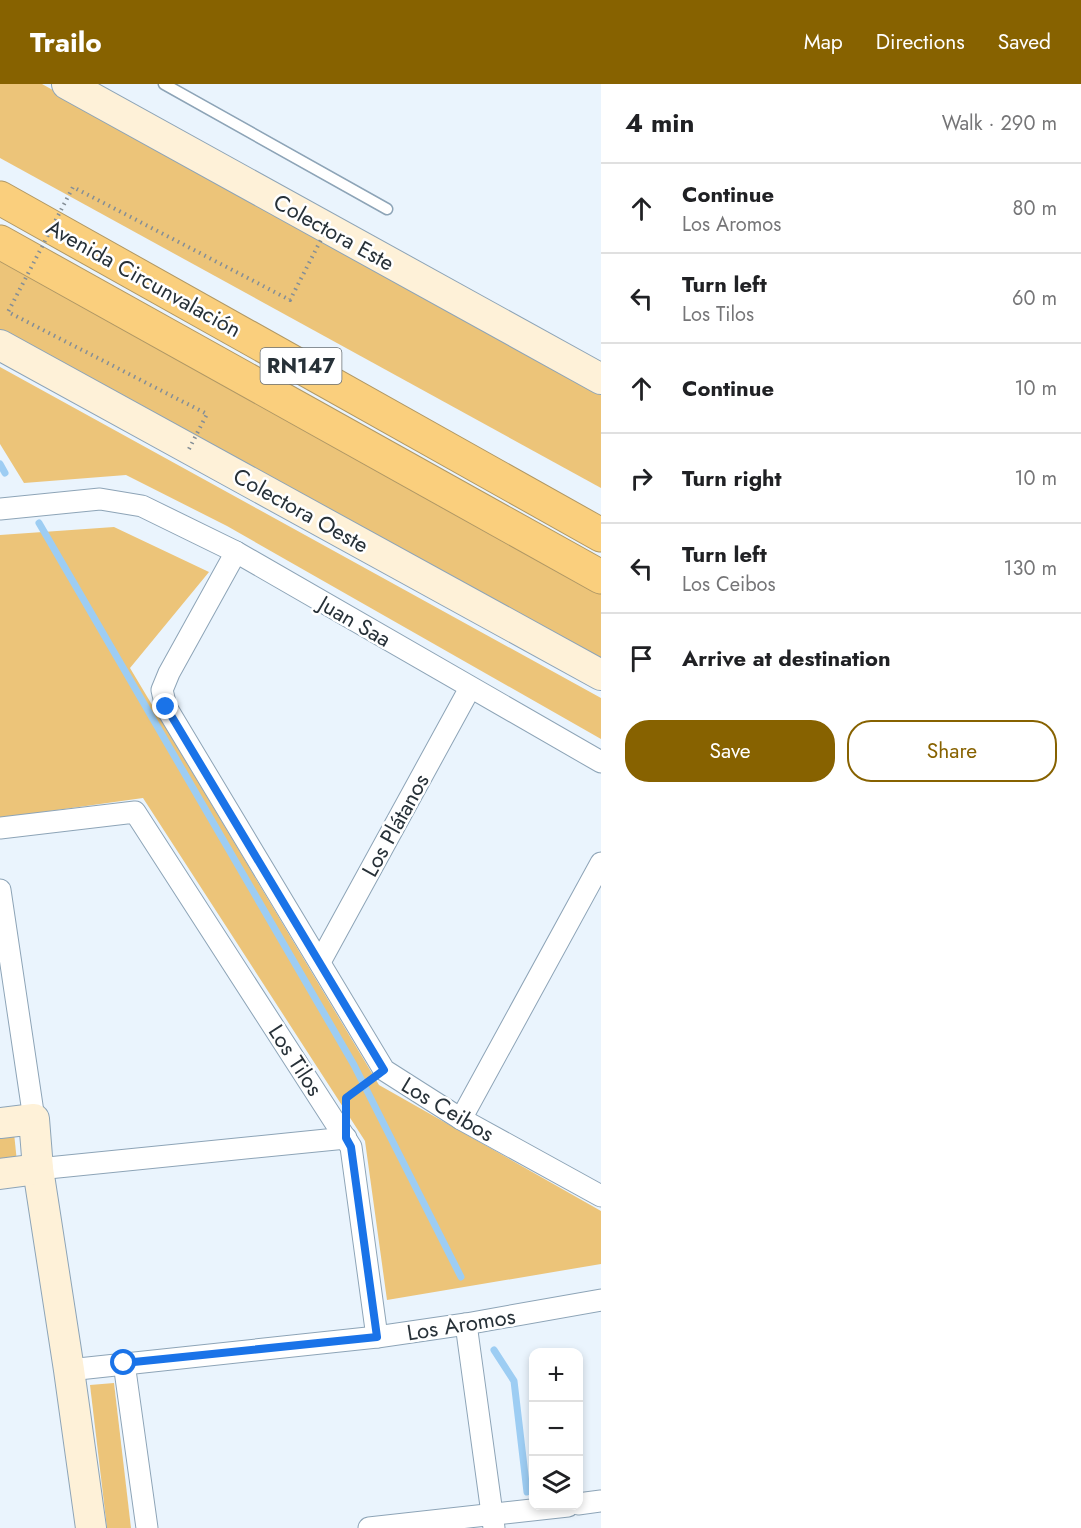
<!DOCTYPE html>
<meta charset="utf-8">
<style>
body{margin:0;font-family:Jost,sans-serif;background:#f6f6f6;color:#202124}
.controls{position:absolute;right:18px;bottom:18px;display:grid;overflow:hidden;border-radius:12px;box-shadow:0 3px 9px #0003}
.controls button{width:54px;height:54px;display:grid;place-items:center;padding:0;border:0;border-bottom:2px solid #e0e0e0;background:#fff;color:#202124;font:30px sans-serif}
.stop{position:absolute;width:18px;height:18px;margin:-14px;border:4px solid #1a73e8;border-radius:50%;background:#fff}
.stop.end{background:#1a73e8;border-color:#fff;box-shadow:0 2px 6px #0008}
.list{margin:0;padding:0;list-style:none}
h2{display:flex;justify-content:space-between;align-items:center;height:78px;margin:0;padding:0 24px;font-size:26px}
h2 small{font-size:20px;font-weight:400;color:#757577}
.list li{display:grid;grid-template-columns:39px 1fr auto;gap:18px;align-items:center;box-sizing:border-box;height:90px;padding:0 24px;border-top:2px solid #e0e0e0}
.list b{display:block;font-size:22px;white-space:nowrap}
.list p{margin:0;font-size:20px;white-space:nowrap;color:#757577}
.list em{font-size:20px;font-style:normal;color:#757577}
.actions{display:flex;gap:12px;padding:18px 24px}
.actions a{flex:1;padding:14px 0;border:2px solid #876200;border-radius:24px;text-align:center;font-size:21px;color:#876200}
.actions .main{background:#876200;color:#fff}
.icon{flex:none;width:33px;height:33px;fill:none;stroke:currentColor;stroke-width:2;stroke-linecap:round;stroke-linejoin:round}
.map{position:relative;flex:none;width:601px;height:1444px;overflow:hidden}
header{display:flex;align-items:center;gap:36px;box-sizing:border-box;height:84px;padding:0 30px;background:#876200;color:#fff}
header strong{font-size:28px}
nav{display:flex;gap:33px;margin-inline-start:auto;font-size:21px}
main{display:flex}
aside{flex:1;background:#fff}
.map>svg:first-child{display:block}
.green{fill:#ecc479}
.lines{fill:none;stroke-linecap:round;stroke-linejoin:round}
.stream{stroke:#9dcdf3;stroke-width:7}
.lane-casing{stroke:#8da4b7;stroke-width:13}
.street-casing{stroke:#8da4b7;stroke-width:23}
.secondary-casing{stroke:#8da4b7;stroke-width:32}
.highway-casing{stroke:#b09865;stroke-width:35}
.path{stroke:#848e96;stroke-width:4;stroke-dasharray:1.5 4.5;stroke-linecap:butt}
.lane{stroke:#fff;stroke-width:10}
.street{stroke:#fff;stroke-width:21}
.secondary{stroke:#fef1d8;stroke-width:30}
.highway{stroke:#facf7d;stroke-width:33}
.path-bridge{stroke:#848e96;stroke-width:4;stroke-dasharray:1.5 4.5;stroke-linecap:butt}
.route{stroke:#1a73e8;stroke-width:8}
.labels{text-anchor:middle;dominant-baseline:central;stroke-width:5;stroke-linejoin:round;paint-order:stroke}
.shield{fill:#fff;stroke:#686f74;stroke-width:1.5}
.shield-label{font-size:21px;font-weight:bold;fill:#273138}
.street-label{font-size:22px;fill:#273138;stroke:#fff}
</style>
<header>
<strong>Trailo</strong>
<nav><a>Map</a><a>Directions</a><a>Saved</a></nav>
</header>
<main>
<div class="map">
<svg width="601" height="1444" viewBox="0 0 601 1444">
<rect width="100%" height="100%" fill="#eaf4fd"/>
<g class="green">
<polygon points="0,0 42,0 601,311 601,404 0,74"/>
<polygon points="0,167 601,502 601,583 0,249"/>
<polygon points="0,283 601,614 601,655 227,442 126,391 24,399 0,360"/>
<polygon points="114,443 209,488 130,584 379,1001 601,1127 601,1180 387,1216 365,1057 143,714 0,734 0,451"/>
<polygon points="14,1049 17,1078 0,1080 0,1051"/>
<polygon points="114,1299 131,1444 107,1444 90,1301"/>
</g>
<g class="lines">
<g class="stream">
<polyline points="0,380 5,389"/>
<polyline points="39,439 354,981 461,1193"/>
<polyline points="494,1266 514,1297 527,1408"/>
</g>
<g class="lane-casing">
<polyline id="lane" points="164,0 387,125"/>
</g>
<g class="street-casing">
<g id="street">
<polyline points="0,425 100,415 142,422 236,468 601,678"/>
<polyline points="236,468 169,589 162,606 166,623 384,986 461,1035 601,1112"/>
<polyline points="0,744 135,728 351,1063 377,1253"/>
<polyline points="0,806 34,1035"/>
<polyline points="320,878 470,604"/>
<polyline points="461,1035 601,779"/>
<polyline points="38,1085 346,1054"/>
<polyline points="466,1240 494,1444"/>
<polyline points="124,1279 147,1444"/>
<polyline points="69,1286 377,1253 466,1240 601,1216"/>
<polyline points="578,1420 601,1417"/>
<polyline points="369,1444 568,1422"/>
</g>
</g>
<g class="secondary-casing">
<g id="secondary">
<polyline points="67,0 601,295"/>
<polyline points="0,261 601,591"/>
<polyline points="0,1039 34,1035 38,1085 69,1286 91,1444"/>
<polyline points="0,1090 38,1085"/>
</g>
</g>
<g class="highway-casing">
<g id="highway">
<polyline points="0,114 601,451"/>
<polyline points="0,158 601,493"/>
</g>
</g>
<polyline class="path" points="346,1017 346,1014 368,997"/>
<use href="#lane" class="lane"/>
<use href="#street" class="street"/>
<use href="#secondary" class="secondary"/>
<use href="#highway" class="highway"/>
<polyline class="path-bridge" points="189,365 207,330 8,228 73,103 290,216 327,144"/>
</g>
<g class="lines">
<polyline class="route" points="124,1279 377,1253 351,1063 346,1054 346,1014 384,986 166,623"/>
</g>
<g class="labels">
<rect class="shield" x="260.5" y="264" width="81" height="36" rx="4.5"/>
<g class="shield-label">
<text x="301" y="282">RN147</text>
</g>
<g class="street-label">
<text transform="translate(334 148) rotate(29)">Colectora Este</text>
<text transform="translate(144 194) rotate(29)">Avenida Circunvalación</text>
<text transform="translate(301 426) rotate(29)">Colectora Oeste</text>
<text transform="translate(355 537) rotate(30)">Juan Saa</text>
<text transform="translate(395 741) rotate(-61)">Los Plátanos</text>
<text transform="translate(296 976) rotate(57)">Los Tilos</text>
<text transform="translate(448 1025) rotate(31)">Los Ceibos</text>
<text transform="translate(461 1240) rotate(-9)">Los Aromos</text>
</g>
</g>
</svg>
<div class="controls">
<button>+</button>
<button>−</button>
<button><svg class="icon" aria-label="layers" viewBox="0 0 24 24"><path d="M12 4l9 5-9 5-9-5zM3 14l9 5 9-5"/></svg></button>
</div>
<div class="stop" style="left:124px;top:1279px"></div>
<div class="stop end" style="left:166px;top:623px"></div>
</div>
<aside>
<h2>4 min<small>Walk · 290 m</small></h2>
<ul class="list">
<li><svg class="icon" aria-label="ahead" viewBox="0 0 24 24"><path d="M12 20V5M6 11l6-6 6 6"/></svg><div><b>Continue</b><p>Los Aromos</p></div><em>80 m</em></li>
<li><svg class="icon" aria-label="left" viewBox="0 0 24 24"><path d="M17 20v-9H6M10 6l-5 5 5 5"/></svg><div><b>Turn left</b><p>Los Tilos</p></div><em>60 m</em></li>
<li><svg class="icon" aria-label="ahead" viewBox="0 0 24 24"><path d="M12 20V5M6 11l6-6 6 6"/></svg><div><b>Continue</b></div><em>10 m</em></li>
<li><svg class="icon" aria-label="right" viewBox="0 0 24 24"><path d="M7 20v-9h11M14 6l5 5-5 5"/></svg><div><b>Turn right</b></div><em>10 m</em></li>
<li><svg class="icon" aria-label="left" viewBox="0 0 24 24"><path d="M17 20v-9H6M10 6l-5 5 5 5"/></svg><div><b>Turn left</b><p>Los Ceibos</p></div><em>130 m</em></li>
<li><svg class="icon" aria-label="arrive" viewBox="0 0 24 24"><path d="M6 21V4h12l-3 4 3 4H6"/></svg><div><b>Arrive at destination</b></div></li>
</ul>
<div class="actions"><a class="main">Save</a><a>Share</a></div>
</aside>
</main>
